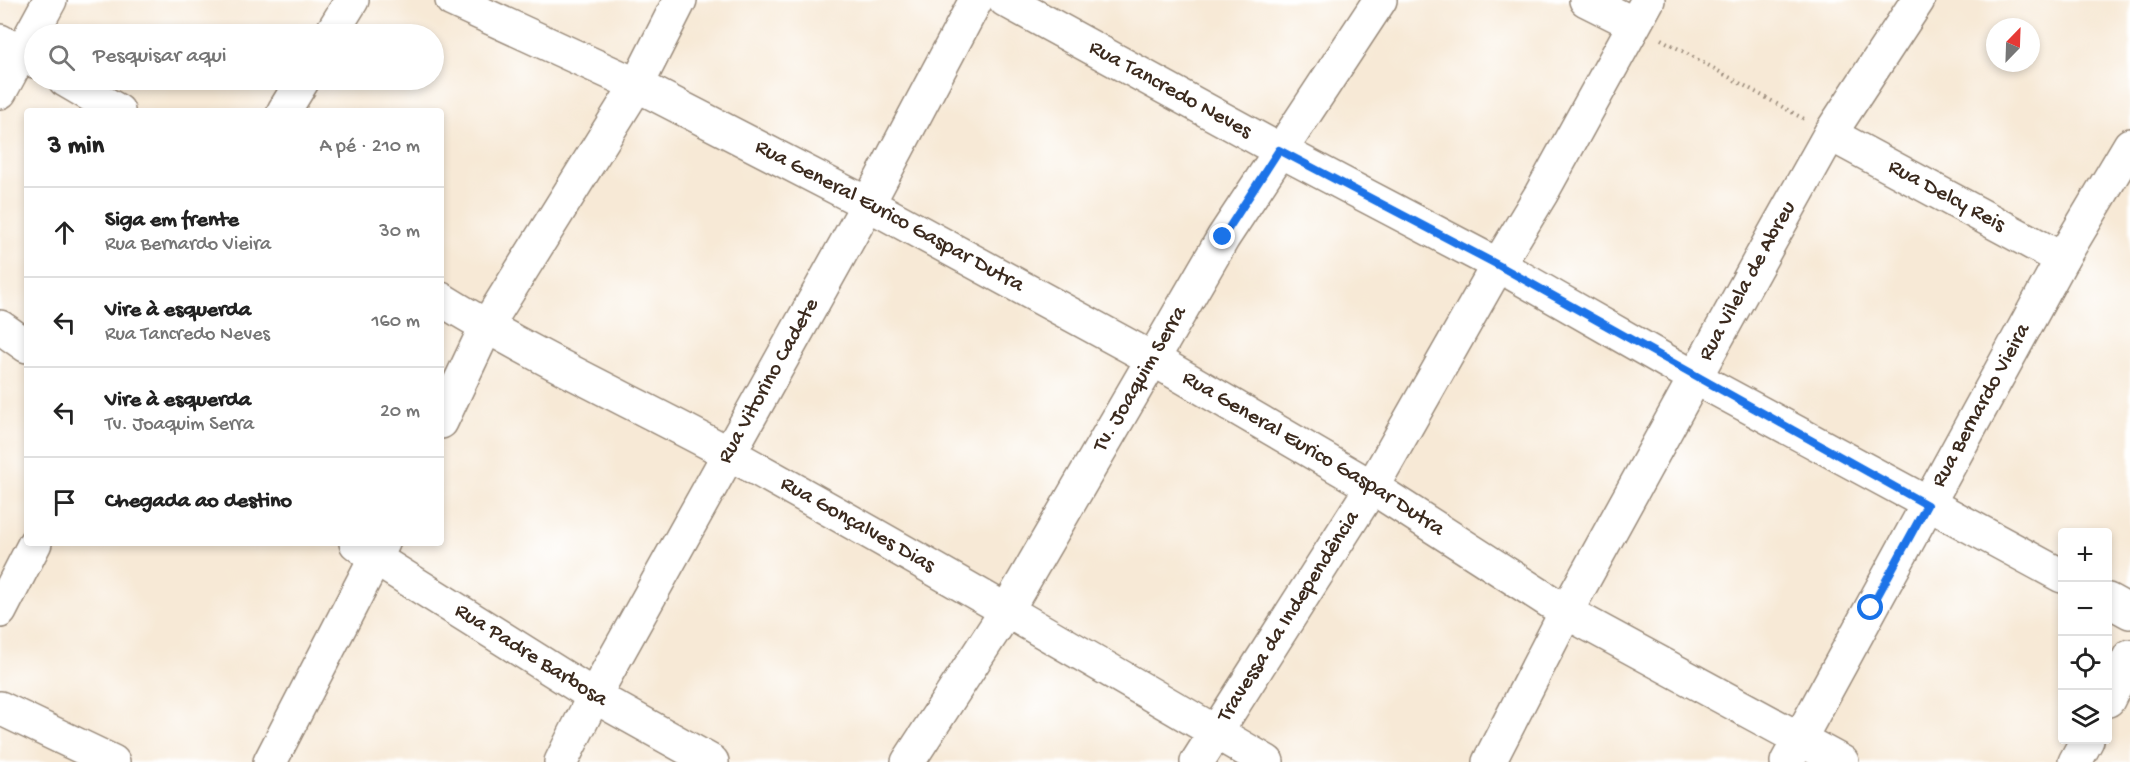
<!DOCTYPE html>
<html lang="pt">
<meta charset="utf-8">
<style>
body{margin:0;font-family:"Gochi Hand",sans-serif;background:#f6f6f6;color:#222}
.controls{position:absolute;right:18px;bottom:18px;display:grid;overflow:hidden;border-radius:6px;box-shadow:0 3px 9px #0003}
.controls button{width:54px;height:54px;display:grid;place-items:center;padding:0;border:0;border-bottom:2px solid #e0e0e0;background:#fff;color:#222;font:30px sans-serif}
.compass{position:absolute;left:1986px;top:18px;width:54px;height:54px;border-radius:50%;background:#fff;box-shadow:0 3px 9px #0003;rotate:23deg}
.stop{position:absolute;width:18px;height:18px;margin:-14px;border:4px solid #1a73e8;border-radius:50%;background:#fff}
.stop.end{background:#1a73e8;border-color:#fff;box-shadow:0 2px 6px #0008}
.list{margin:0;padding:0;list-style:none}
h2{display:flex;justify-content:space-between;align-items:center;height:78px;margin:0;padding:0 24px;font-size:26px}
h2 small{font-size:20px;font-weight:400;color:#767676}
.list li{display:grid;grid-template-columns:39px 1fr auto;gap:18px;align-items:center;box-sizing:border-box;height:90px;padding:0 24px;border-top:2px solid #e0e0e0}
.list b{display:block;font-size:22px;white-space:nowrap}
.list p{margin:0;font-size:20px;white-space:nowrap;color:#767676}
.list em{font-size:20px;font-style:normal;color:#767676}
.icon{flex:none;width:33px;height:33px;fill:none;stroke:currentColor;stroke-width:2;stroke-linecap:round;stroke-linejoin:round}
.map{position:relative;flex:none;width:2130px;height:762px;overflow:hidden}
.search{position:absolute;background:#fff;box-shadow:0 3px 9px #0003;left:24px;top:24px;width:420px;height:66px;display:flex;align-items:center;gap:15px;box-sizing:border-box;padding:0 21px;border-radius:33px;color:#767676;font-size:22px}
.panel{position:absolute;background:#fff;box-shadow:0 3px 9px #0003;left:24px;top:108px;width:420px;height:438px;border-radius:6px}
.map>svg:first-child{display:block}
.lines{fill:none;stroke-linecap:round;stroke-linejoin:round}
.street-casing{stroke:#998a7a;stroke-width:36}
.secondary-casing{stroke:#998a7a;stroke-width:36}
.path{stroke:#998a7a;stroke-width:4;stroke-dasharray:1.5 4.5;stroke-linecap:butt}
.street{stroke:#fff;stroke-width:33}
.secondary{stroke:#fff;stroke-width:33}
.route{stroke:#1a73e8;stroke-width:8}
.labels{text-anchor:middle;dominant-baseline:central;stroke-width:6;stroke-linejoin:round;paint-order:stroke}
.street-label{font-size:22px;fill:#3b2a1e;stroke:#fff}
</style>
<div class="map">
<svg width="2130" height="762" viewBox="0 0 2130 762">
<rect width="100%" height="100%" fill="#fff"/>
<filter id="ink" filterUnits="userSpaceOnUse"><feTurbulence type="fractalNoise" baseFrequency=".0167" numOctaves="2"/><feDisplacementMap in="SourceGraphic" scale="12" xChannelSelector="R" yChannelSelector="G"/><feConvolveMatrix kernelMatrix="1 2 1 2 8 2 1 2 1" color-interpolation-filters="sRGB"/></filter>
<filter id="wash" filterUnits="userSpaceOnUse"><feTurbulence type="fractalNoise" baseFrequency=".008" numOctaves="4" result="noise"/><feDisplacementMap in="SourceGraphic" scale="24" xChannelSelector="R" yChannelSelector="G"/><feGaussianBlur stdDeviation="1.35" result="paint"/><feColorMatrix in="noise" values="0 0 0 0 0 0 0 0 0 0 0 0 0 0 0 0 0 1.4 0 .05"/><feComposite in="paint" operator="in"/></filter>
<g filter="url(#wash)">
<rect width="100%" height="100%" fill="#f7e9d6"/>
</g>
<g filter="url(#ink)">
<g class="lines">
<g class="street-casing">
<g id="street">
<path id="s1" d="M452 0 637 85 868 204 1151 358 1372 487 1566 612 1842 762"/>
<path id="s2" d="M1005 0 1279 150 1498 265 1694 377 2062 576"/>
<polyline points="1586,0 1634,24"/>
<polyline points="331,34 352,0"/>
<polyline points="0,92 50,0"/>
<polyline points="284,111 303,80"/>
<path id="s3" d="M1830 134 2062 259"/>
<polyline points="0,327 27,346"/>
<polyline points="441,422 486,327 637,85 680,0"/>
<path id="s4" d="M356 543 376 559 594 696 712 762"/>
<polyline points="2108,600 2130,612"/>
<polyline points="0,611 35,543"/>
<polyline points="0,708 113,762"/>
<polyline points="270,762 383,543"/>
<path id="s5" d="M561 762 594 696 868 204 976 0"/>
<path id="s6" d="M1197 762 1372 487 1498 265 1541 194 1648 0"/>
<path id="s7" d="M1489 762 1566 612 1768 245 1830 134 1918 0"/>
<path id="s8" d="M1787 762 2062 259 2130 145"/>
</g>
</g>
<g class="secondary-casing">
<g id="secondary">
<polyline points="0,41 34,61"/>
<polyline points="65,80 118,111"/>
<path id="s9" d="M441 299C534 357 634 402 730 454 911 554 1089 658 1267 762"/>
<polyline points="2108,700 2130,656"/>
<path id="s10" d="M908 762 1007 610 1223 238 1380 0"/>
<polyline points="2075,762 2087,740"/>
</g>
</g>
<polyline class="path" points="1661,39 1804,119"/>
<use href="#street" class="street"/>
<use href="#secondary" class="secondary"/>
</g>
</g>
<g class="lines" filter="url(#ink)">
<polyline class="route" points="1223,237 1279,150 1498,265 1927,505 1871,608"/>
</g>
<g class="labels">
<g class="street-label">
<text stroke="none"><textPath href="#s2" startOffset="188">Rua Tancredo Neves</textPath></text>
<text stroke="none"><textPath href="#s3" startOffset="132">Rua Delcy Reis</textPath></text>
<text stroke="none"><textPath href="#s1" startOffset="488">Rua General Eurico Gaspar Dutra</textPath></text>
<text stroke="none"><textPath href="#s7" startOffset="546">Rua Vilela de Abreu</textPath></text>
<text stroke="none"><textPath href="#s10" startOffset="448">Tv. Joaquim Serra</textPath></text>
<text stroke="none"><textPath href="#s5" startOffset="434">Rua Vitorino Cadete</textPath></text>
<text stroke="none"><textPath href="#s8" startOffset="406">Rua Bernardo Vieira</textPath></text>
<text stroke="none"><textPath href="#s1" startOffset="974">Rua General Eurico Gaspar Dutra</textPath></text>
<text stroke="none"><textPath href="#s9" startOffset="474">Rua Gonçalves Dias</textPath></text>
<text stroke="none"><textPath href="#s6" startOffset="172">Travessa da Independência</textPath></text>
<text stroke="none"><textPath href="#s4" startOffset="208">Rua Padre Barbosa</textPath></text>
</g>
</g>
</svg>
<div class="controls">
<button>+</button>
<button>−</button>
<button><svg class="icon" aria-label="locate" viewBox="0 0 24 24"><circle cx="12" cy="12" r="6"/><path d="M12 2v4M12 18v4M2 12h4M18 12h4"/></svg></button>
<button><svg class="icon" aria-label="layers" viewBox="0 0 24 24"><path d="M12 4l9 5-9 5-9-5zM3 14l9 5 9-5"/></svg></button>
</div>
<svg class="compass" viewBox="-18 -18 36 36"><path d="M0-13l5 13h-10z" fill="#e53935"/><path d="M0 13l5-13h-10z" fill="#767676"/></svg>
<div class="stop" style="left:1871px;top:608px"></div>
<div class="stop end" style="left:1223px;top:237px"></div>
<div class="search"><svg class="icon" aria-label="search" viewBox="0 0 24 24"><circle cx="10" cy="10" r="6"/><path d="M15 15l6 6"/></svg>Pesquisar aqui</div>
<section class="panel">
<h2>3 min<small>A pé · 210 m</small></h2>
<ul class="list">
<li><svg class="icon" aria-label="ahead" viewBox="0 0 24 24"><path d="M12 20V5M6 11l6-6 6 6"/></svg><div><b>Siga em frente</b><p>Rua Bernardo Vieira</p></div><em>30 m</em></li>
<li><svg class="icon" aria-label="left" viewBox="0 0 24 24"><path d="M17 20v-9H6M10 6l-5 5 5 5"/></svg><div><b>Vire à esquerda</b><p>Rua Tancredo Neves</p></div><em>160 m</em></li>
<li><svg class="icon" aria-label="left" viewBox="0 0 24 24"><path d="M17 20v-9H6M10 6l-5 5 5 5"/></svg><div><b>Vire à esquerda</b><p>Tv. Joaquim Serra</p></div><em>20 m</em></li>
<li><svg class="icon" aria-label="arrive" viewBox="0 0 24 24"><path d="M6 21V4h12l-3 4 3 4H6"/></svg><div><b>Chegada ao destino</b></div></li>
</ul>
</section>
</div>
